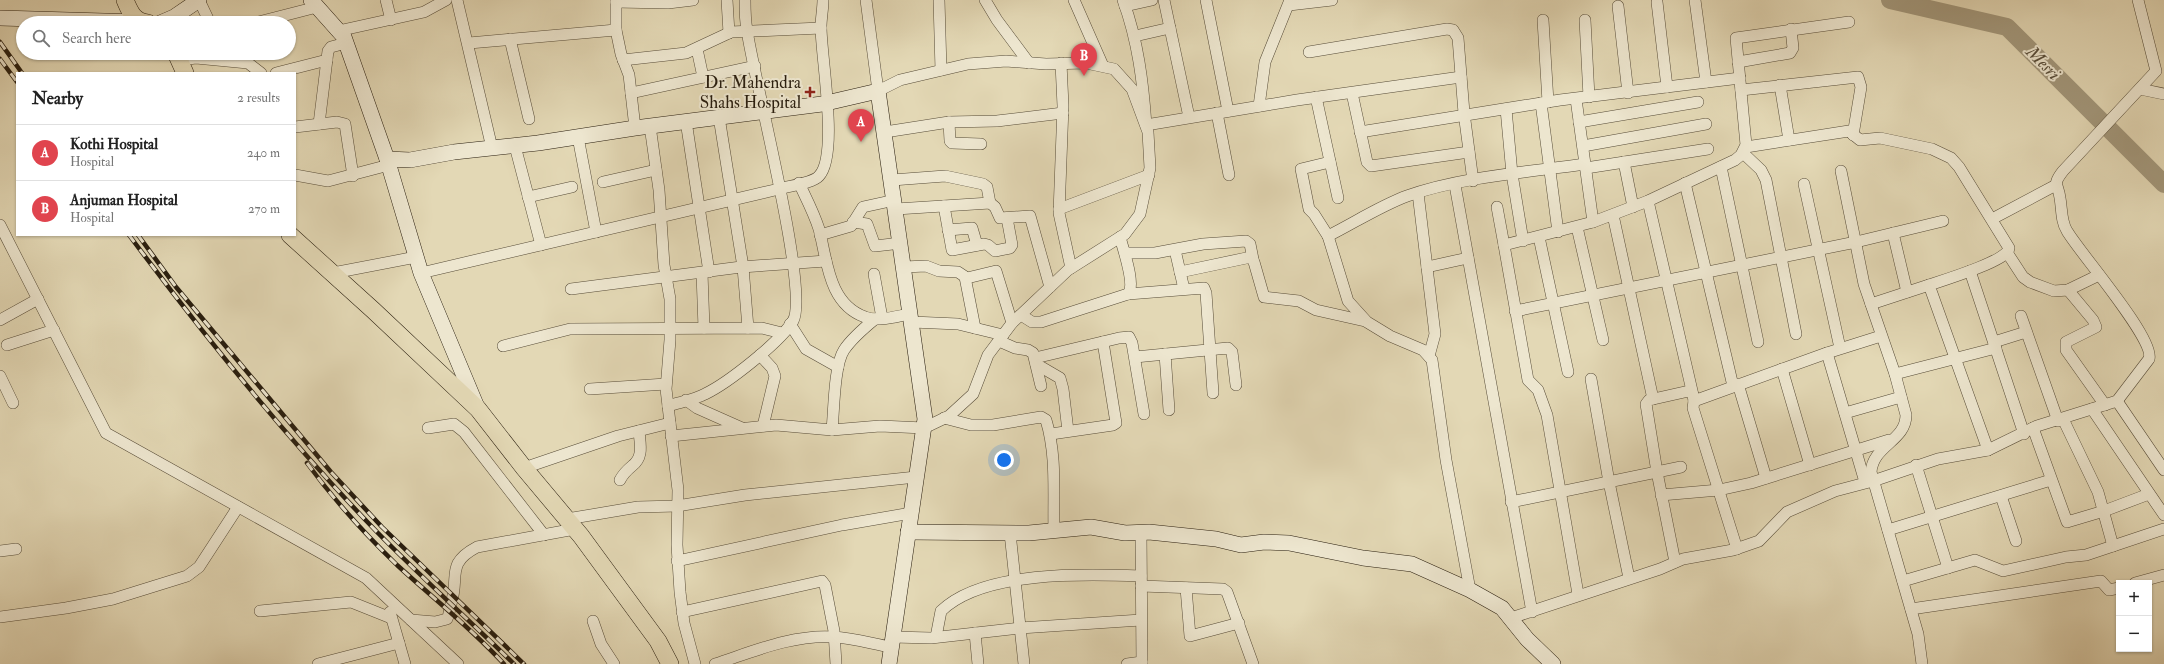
<!DOCTYPE html>
<meta charset="utf-8">
<style>
body{margin:0;font-family:"IM FELL Double Pica",serif;background:#f2f2f2;color:#222}
.controls{position:absolute;right:12px;bottom:12px;display:grid;overflow:hidden;border-radius:0px;box-shadow:0 1px 3px #0004}
.controls button{width:36px;height:36px;display:grid;place-items:center;padding:0;border:0;border-bottom:1px solid #e0e0e0;background:#fff;color:#222;font:20px sans-serif}
.you{position:absolute;left:1004px;top:460px;width:14px;height:14px;margin:-10px;border:3px solid #fff;border-radius:50%;background:#1a73e8;box-shadow:0 0 0 6px #1a73e833}
.badge{display:grid;place-items:center;width:26px;height:26px;border-radius:50%;background:#ea580c;color:#fff;font-size:13px;font-weight:700}
.pin{position:absolute;translate:-50% -33px;filter:drop-shadow(0 1px 2px #0008)}
.pin::after{content:'';position:absolute;top:21px;width:14px;height:12px;background:inherit;clip-path:polygon(0 0,100% 0,50% 100%)}
.list{margin:0;padding:0;list-style:none}
h2{display:flex;justify-content:space-between;align-items:center;height:52px;margin:0;padding:0 16px;font-size:17px}
h2 small{font-size:13px;font-weight:400;color:#767676}
.list li{display:grid;grid-template-columns:26px 1fr auto;gap:12px;align-items:center;box-sizing:border-box;height:56px;padding:0 16px;border-top:1px solid #e0e0e0}
.list b{display:block;font-size:15px;white-space:nowrap}
.list p{margin:0;font-size:13px;white-space:nowrap;color:#767676}
.list em{font-size:13px;font-style:normal;color:#767676}
.icon{flex:none;width:22px;height:22px;fill:none;stroke:currentColor;stroke-width:2;stroke-linecap:round;stroke-linejoin:round}
.map{position:relative;flex:none;width:2164px;height:664px;overflow:hidden}
.search{position:absolute;background:#fff;box-shadow:0 1px 3px #0004;left:16px;top:16px;width:280px;height:44px;display:flex;align-items:center;gap:10px;box-sizing:border-box;padding:0 14px;border-radius:22px;color:#767676;font-size:15px}
.panel{position:absolute;background:#fff;box-shadow:0 1px 3px #0004;left:16px;top:72px;width:280px;height:164px;border-radius:0px}
.map>svg:first-child{display:block}
.lines{fill:none;stroke-linecap:round;stroke-linejoin:round}
.river{stroke:#a3987c;stroke-width:18}
.street-casing{stroke:#574c38;stroke-width:12}
.secondary-casing{stroke:#281d0e;stroke-width:16}
.primary-casing{stroke:#281d0e;stroke-width:18}
.street{stroke:#ede6cf;stroke-width:11}
.secondary{stroke:#ede6cf;stroke-width:15}
.primary{stroke:#e3d8b5;stroke-width:17}
.rail-casing{stroke:#281d0e;stroke-width:4.5}
.rail{stroke:#ede6cf;stroke-width:3;stroke-dasharray:9;stroke-linecap:butt}
.poi-dot{fill:#8f2418;stroke:#ede6cf;stroke-width:1.5}
.labels{text-anchor:middle;dominant-baseline:central;stroke-width:4;stroke-linejoin:round;paint-order:stroke}
.poi-label{font-size:17px;fill:#281d0e;stroke:#ede6cf;text-anchor:end}
.water-label{font-size:18px;font-style:italic;fill:#594e3a;stroke:#ede6cf}
</style>
<div class="map">
<svg width="2164" height="664" viewBox="0 0 2164 664">
<rect width="100%" height="100%" fill="#e3d8b5"/>
<filter id="stains"><feTurbulence type="fractalNoise" baseFrequency=".005" numOctaves="4"/><feColorMatrix values="0 0 0 0 .2 0 0 0 0 .09 0 0 0 0 .02 0 0 0 .5 -.17"/></filter>
<radialGradient id="worn" r=".72"><stop offset=".6" stop-color="#630" stop-opacity="0"/><stop offset="1" stop-color="#630" stop-opacity=".3"/></radialGradient>
<g class="lines">
<polyline class="river" points="1890,0 2007,27 2164,184"/>
<g class="street-casing">
<g id="street">
<polyline points="199,0 210,23"/>
<polyline points="386,0 391,20"/>
<polyline points="457,0 492,148"/>
<polyline points="616,0 616,30 621,54 629,75 635,128"/>
<polyline points="727,0 729,33"/>
<polyline points="939,0 941,70"/>
<polyline points="985,0 997,20 1029,63"/>
<polyline points="1074,0 1103,66"/>
<path d="M1123 0C1138 41 1143 82 1146 125L1297 100 1461 77"/>
<polyline points="1164,0 1189,117"/>
<polyline points="1206,0 1228,111"/>
<polyline points="1695,0 1706,82"/>
<polyline points="616,2 668,3 693,0"/>
<polyline points="1657,2 1667,87"/>
<polyline points="1289,5 1332,0"/>
<polyline points="1125,6 1152,0"/>
<polyline points="1618,6 1628,93"/>
<polyline points="1543,20 1548,102"/>
<polyline points="1585,20 1589,97"/>
<polyline points="255,23 317,7"/>
<polyline points="338,31 424,12 446,0"/>
<polyline points="1135,36 1170,28"/>
<polyline points="510,39 529,119"/>
<polyline points="469,43 616,30"/>
<polyline points="697,49 703,77"/>
<polyline points="1309,52 1447,29 1453,30 1458,38 1464,113 1473,181"/>
<polyline points="180,60 196,58 248,63 261,73"/>
<polyline points="623,60 686,53 731,32 821,28"/>
<polyline points="1738,62 1790,53 1793,48 1791,29"/>
<polyline points="1061,63 1063,106 1059,213 1071,268"/>
<polyline points="276,73 327,60"/>
<polyline points="1780,85 1789,140"/>
<polyline points="2140,89 2164,94"/>
<polyline points="1741,90 1858,77 1861,87 1853,135"/>
<polyline points="631,93 755,66"/>
<polyline points="1352,93 1367,162 1371,166 1469,152"/>
<polyline points="1316,97 1338,198"/>
<polyline points="1576,99 1593,222"/>
<polyline points="1541,103 1558,232"/>
<polyline points="1259,106 1265,62 1290,0"/>
<polyline points="1506,109 1512,174 1523,241"/>
<polyline points="1217,113 1229,175"/>
<polyline points="719,117 743,267 748,328"/>
<polyline points="686,121 709,272"/>
<polyline points="949,122 950,141 952,143 981,144"/>
<polyline points="1579,122 1698,102"/>
<polyline points="319,124 328,51 331,47 346,43"/>
<polyline points="650,126 659,190 664,265 670,299 670,340 666,389 678,490 677,545 680,592 684,623 695,664"/>
<polyline points="295,127 337,122 345,124 353,176"/>
<polyline points="885,132 949,122 997,121 1063,113"/>
<polyline points="1360,132 1560,100 1740,78"/>
<polyline points="578,137 596,232"/>
<polyline points="515,146 541,245"/>
<polyline points="1583,146 1706,124"/>
<path d="M1746 147 1849 131 1860 140 1880 138 1932 149 1951 158 1959 167 2009 248C2010 260 1941 281 1929 285L1988 450"/>
<polyline points="1743,153 1761,170 1766,180 1796,334"/>
<polyline points="1330,162 1301,169 1309,209 1314,214 1328,236 1348,301 1367,322 1390,336 1423,350 1432,360 1446,460 1470,590"/>
<polyline points="1624,162 1633,207"/>
<polyline points="1721,167 1758,342"/>
<polyline points="1586,168 1708,149"/>
<path d="M1841 171 1864 284 1895 374 1906 415C1906 441 1873 445 1871 472L1918 634 1922 664"/>
<polyline points="295,175 328,181 389,165"/>
<polyline points="892,180 945,176 983,184 987,187 990,203"/>
<polyline points="603,182 656,170"/>
<path d="M799 183C806 198 814 213 819 229 827 259 828 304 865 317 878 322 897 316 910 314"/>
<polyline points="1685,183 1733,386"/>
<polyline points="1804,184 1840,348"/>
<polyline points="1455,185 1532,612"/>
<polyline points="1418,193 1435,334 1429,356"/>
<polyline points="528,197 572,187"/>
<polyline points="1648,201 1693,395"/>
<polyline points="944,206 952,250 984,244 988,245 995,251 1010,248 1012,245 1007,218"/>
<polyline points="1497,207 1504,245"/>
<polyline points="896,209 990,203 995,207 1000,218 1030,216 1050,287"/>
<polyline points="1059,209 1149,175"/>
<polyline points="1613,215 1653,399"/>
<polyline points="1992,219 2056,185"/>
<polyline points="853,222 867,224 875,246 901,243"/>
<polyline points="0,225 106,433 366,578 458,664"/>
<polyline points="1577,227 1603,340"/>
<polyline points="948,230 972,228 977,245"/>
<polyline points="1893,233 1907,292"/>
<polyline points="820,235 851,226 863,207 895,200"/>
<path d="M1328 236C1354 223 1380 206 1407 196 1460 177 1529 172 1585 164"/>
<polyline points="1539,237 1568,372"/>
<polyline points="1175,250 1184,289"/>
<polyline points="1125,253 1155,253 1203,244 1246,241 1250,244 1253,259"/>
<polyline points="2008,254 2023,277 2030,282 2054,291 2068,290 2099,275"/>
<polyline points="904,267 926,266 939,271 958,272 967,278 996,271 1012,323"/>
<polyline points="1427,267 1468,258"/>
<polyline points="1970,271 2024,434"/>
<polyline points="1180,272 1251,257 1254,262 1264,297 1299,301 1316,310 1365,321"/>
<polyline points="333,273 416,257"/>
<path d="M421 273 779 189C789 186 813 183 819 176 839 155 821 57 821 27 821 18 823 9 823 0"/>
<polyline points="702,273 704,328"/>
<polyline points="874,274 882,318"/>
<polyline points="965,277 975,328"/>
<polyline points="571,289 741,267 826,261"/>
<polyline points="2068,290 2093,320 2096,327 2066,342 2066,350 2105,405"/>
<polyline points="1128,294 1204,288 1206,293 1213,393"/>
<polyline points="1871,304 1929,285"/>
<polyline points="1515,311 1856,242 1943,221"/>
<path d="M1021 315 1032 322H1041L1128 294C1136 285 1123 249 1120 237"/>
<polyline points="2021,316 2058,421"/>
<polyline points="0,320 38,299"/>
<polyline points="912,322 958,324 1003,335"/>
<polyline points="790,324 806,349 838,367"/>
<polyline points="999,341 1015,348 1028,350 1033,353 1041,386"/>
<polyline points="1994,342 2026,332"/>
<polyline points="7,345 54,330"/>
<polyline points="503,346 570,329 762,328 782,333"/>
<polyline points="1827,353 1865,482"/>
<polyline points="1165,354 1169,410"/>
<polyline points="760,355 772,368 775,376 763,426"/>
<polyline points="1135,357 1228,348 1232,352 1236,385"/>
<polyline points="1035,358 1119,338 1129,337 1132,343 1144,414"/>
<polyline points="1036,364 1060,378 1063,389 1068,431"/>
<polyline points="1782,369 1810,465"/>
<polyline points="1895,374 1996,348"/>
<polyline points="0,376 13,403"/>
<polyline points="1591,379 1609,482 1629,578"/>
<polyline points="1738,384 1766,478"/>
<polyline points="590,389 666,384"/>
<polyline points="686,400 697,408 742,428"/>
<polyline points="2117,401 2164,470"/>
<path d="M668 406C680 402 694 400 705 394 728 383 780 342 793 321 810 292 753 76 747 30 745 20 745 10 745 0"/>
<polyline points="2092,409 2164,515"/>
<polyline points="1845,413 1901,397"/>
<path d="M944 418 971 425H993L1041 417 1046 420C1057 456 1053 494 1054 531"/>
<polyline points="2063,419 2098,492 2113,546"/>
<polyline points="428,428 454,424 464,432 544,535"/>
<polyline points="2033,428 2067,522 2104,511 2149,494"/>
<path d="M832 430C834 411 834 365 844 350 852 338 864 328 875 319"/>
<polyline points="1051,434 1113,425 1116,423 1103,342"/>
<polyline points="671,436 776,425 832,430 880,426 924,428 949,416 973,394 988,355 1012,323 1068,270 1125,234 1140,214 1150,168 1148,132 1132,89 1114,69 1086,63 1046,64 1006,61 968,64 900,80 878,91 866,0"/>
<polyline points="1916,465 1948,568"/>
<polyline points="524,468 618,436 670,423"/>
<path d="M620 480C623 474 626 471 632 466 644 457 640 444 639 431"/>
<polyline points="1661,495 1719,490 1751,483 1889,440"/>
<polyline points="2001,496 2016,541"/>
<polyline points="1511,502 1681,467"/>
<polyline points="567,519 638,507 677,506 745,495 916,477"/>
<polyline points="1888,530 2051,480"/>
<polyline points="1010,533 1024,664"/>
<polyline points="1141,533 1142,664"/>
<polyline points="1737,549 1693,408 1694,401 1827,353 1881,336"/>
<polyline points="0,551 16,549"/>
<polyline points="677,561 842,525 911,513"/>
<polyline points="1675,562 1657,472 1646,404 1649,400 1689,391 1693,395 1694,401"/>
<polyline points="1903,581 1975,560 2003,571 2066,557 2086,555 2164,529"/>
<polyline points="2135,583 2164,575"/>
<polyline points="1141,586 1223,589 1227,592 1253,664"/>
<polyline points="1186,588 1190,636 1239,623"/>
<polyline points="1578,594 1547,415 1538,390 1528,380 1504,245 1593,222 1648,201 1735,160 1741,155 1746,145 1736,38 1849,22"/>
<polyline points="1911,609 2101,581 2109,590 2119,588"/>
<polyline points="260,611 351,602 391,618"/>
<polyline points="390,612 405,664"/>
<polyline points="682,612 822,581 825,585 834,631 836,664"/>
<polyline points="0,617 66,608 113,599 187,576 199,567 238,507"/>
<path d="M1511 618 1660 569 1683 559 1733 550 1759 541 1787 512 1835 491 1873 481 1938 459 1988 450 2037 426 2117 401 2149 359C2156 340 2079 252 2067 231 2061 222 2062 209 2060 198 2058 183 2052 185 2063 171L2156 71 2138 0"/>
<path d="M411 620 435 622 447 619C450 614 449 609 451 604 460 576 445 564 477 547L575 529"/>
<polyline points="593,621 601,644 614,664"/>
<polyline points="975,633 978,664"/>
<polyline points="893,637 931,638 1020,628 1141,620"/>
<path d="M936 637 941 611C983 570 1086 574 1141 576"/>
<polyline points="318,664 399,643"/>
<path d="M715 664C752 652 793 634 834 637 853 638 873 644 891 647"/>
<polyline points="1127,664 1142,662"/>
</g>
</g>
<g class="secondary-casing">
<g id="secondary">
<polyline points="311,0 344,37 387,159 421,273 477,407"/>
<polyline points="0,18 139,22"/>
<polyline points="160,23 174,17 199,0"/>
<polyline points="387,159 410,160 454,152 538,143 635,128 822,104 878,91 925,419 889,664"/>
<polyline points="908,532 1029,533 1091,527 1125,533 1149,532 1216,539 1241,545 1264,542 1289,543 1363,558 1412,564 1470,590 1502,608 1527,639 1553,664"/>
</g>
</g>
<g class="primary-casing">
<g id="primary">
<path d="M125 0C130 12 134 22 148 23"/>
<polyline points="176,53 185,73"/>
<polyline points="290,235 373,310 478,409 524,468 581,536 658,641 670,664"/>
</g>
</g>
<use href="#street" class="street"/>
<use href="#secondary" class="secondary"/>
<use href="#primary" class="primary"/>
<g class="rail-casing">
<g id="rail">
<polyline points="0,42 22,73"/>
<polyline points="0,59 17,82"/>
<path d="M129 235C205 337 289 441 377 532 421 577 469 620 514 664"/>
<polyline points="138,235 176,287 331,472 382,527 524,664"/>
<path d="M307 463C334 500 364 533 397 565 433 598 471 628 504 664"/>
</g>
</g>
<use href="#rail" class="rail"/>
</g>
<path class="poi-dot" d="M808 86h4v4h4v4h-4v4h-4v-4h-4v-4h4z"/>
<g class="labels">
<g class="poi-label">
<text x="801" y="82">Dr. Mahendra<tspan x="801" dy="20">Shahs Hospital</tspan></text>
</g>
<g class="water-label">
<text transform="translate(2043 63) rotate(45)">Mesri</text>
</g>
</g>
<rect width="100%" height="100%" filter="url(#stains)"/>
<rect width="100%" height="100%" fill="url(#worn)"/>
</svg>
<div class="controls">
<button>+</button>
<button>−</button>
</div>
<div class="you"></div>
<div class="pin badge" style="left:861px;top:142px;background:#e0444e">A</div>
<div class="pin badge" style="left:1084px;top:76px;background:#e0444e">B</div>
<div class="search"><svg class="icon" aria-label="search" viewBox="0 0 24 24"><circle cx="10" cy="10" r="6"/><path d="M15 15l6 6"/></svg>Search here</div>
<section class="panel">
<h2>Nearby<small>2 results</small></h2>
<ul class="list">
<li><span class="badge" style="background:#e0444e">A</span><div><b>Kothi Hospital</b><p>Hospital</p></div><em>240 m</em></li>
<li><span class="badge" style="background:#e0444e">B</span><div><b>Anjuman Hospital</b><p>Hospital</p></div><em>270 m</em></li>
</ul>
</section>
</div>
